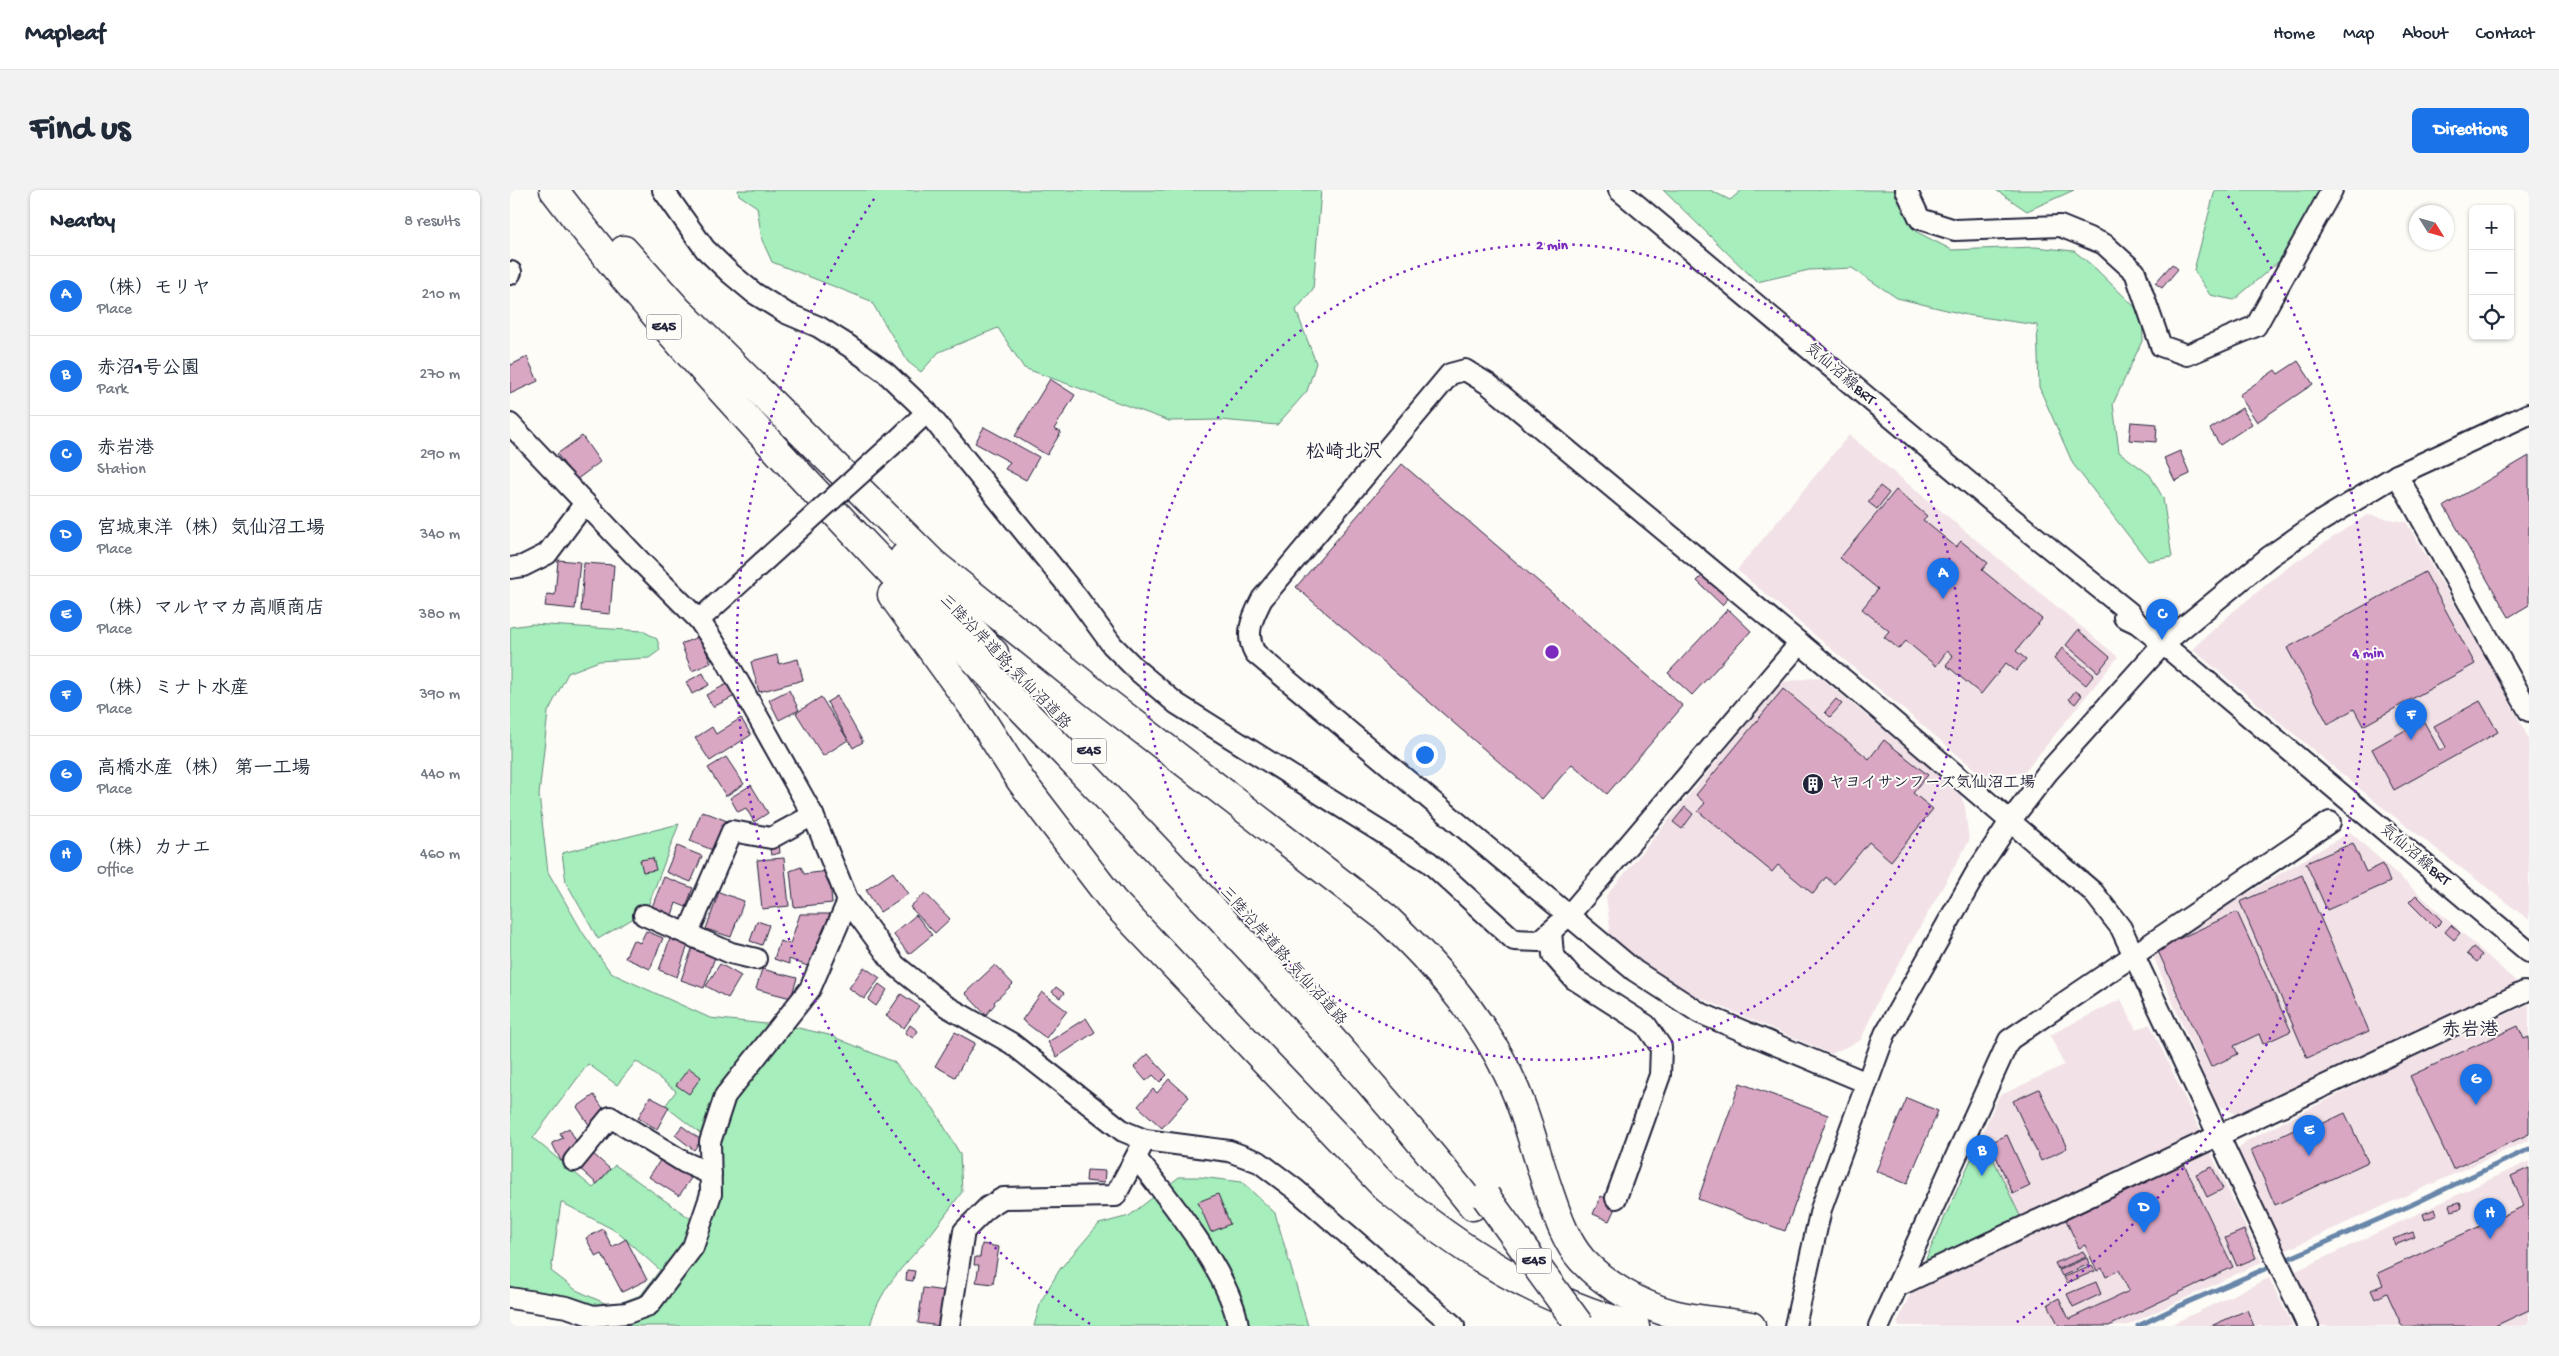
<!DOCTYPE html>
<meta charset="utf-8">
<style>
body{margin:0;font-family:"Gochi Hand","Klee One",sans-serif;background:#f2f2f3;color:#1f2937}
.controls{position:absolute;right:15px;top:15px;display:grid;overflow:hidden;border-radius:8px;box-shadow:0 1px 4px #0004}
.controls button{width:45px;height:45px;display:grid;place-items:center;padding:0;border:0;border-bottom:1px solid #e0e1e3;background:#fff;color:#1f2937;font:25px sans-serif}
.compass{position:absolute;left:1899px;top:15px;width:45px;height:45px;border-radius:50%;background:#fff;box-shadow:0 1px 4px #0004;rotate:127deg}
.you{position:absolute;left:914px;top:564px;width:18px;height:18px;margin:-12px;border:4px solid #fff;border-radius:50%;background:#1a73e8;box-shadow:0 0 0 8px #1a73e833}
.badge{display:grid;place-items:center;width:32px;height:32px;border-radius:50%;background:#1a73e8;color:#fff;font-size:16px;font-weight:700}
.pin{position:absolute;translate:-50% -41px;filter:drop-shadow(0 1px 2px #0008)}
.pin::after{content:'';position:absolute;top:26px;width:18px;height:15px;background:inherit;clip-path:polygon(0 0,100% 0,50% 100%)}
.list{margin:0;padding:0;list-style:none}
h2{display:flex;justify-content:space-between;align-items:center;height:65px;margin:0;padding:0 20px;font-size:21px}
h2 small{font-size:16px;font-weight:400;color:#747a83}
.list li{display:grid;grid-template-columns:32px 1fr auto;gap:15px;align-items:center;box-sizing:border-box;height:80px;padding:0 20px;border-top:1px solid #e0e1e3}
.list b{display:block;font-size:19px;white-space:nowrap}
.list p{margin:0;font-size:16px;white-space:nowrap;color:#747a83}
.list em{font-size:16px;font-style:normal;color:#747a83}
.icon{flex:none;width:28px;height:28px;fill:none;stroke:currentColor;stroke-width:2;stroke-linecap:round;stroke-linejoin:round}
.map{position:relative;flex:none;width:2019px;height:1136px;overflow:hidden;border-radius:8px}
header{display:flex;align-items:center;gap:30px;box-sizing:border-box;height:70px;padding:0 25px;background:#fff;border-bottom:1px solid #e0e1e3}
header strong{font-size:24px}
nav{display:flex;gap:28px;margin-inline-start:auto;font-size:18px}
.intro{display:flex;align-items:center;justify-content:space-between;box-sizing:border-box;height:120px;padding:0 30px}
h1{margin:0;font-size:35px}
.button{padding:12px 22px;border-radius:8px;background:#1a73e8;color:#fff;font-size:18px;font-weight:700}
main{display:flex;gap:30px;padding:0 30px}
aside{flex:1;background:#fff;border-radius:8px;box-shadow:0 1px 4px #0004}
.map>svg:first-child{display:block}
.built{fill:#f2e2e7}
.green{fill:#a6eebb;stroke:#64887b;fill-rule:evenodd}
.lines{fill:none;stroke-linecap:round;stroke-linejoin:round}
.stream{stroke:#6786a9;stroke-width:5}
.building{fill:#daa7c3;stroke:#22223b}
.minor-casing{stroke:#22223b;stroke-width:24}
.highway-casing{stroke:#22223b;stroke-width:31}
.minor{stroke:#fdfcf7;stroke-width:20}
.highway{stroke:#fdfcf7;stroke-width:28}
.minor-bridge-casing{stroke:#22223b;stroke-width:24;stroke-linecap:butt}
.highway-bridge-casing{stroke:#22223b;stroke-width:31;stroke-linecap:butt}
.minor-bridge{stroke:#fdfcf7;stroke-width:20}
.highway-bridge{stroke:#fdfcf7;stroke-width:28}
.ring{fill:none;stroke:#7b2cbf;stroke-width:2.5;stroke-dasharray:2.5 5}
.labels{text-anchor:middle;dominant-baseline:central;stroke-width:4;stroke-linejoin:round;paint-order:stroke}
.shield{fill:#fdfcf7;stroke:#646373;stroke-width:1}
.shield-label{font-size:15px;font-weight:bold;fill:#22223b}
.street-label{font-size:16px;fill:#22223b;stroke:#fdfcf7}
.poi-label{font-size:16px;font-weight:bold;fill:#22223b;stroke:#fdfcf7;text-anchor:start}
.quarter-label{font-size:19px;font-weight:bold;fill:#22223b;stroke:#fdfcf7}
.centre{fill:#7b2cbf;stroke:#fdfcf7;stroke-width:2.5}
.ring-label{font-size:15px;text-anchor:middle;font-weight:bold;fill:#7b2cbf;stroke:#fdfcf7;stroke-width:4;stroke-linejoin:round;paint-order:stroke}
</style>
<header>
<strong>Mapleaf</strong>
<nav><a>Home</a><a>Map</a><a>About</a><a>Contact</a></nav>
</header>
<div class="intro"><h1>Find us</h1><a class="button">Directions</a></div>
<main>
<aside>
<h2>Nearby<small>8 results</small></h2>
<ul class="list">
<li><span class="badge">A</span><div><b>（株）モリヤ</b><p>Place</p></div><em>210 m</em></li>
<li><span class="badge">B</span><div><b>赤沼1号公園</b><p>Park</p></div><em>270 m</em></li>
<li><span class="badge">C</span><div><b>赤岩港</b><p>Station</p></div><em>290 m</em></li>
<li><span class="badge">D</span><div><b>宮城東洋（株）気仙沼工場</b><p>Place</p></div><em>340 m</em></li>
<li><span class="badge">E</span><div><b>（株）マルヤマカ高順商店</b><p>Place</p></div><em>380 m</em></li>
<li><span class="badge">F</span><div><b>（株）ミナト水産</b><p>Place</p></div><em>390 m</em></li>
<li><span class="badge">G</span><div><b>高橋水産（株） 第一工場</b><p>Place</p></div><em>440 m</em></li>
<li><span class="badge">H</span><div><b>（株）カナエ</b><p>Office</p></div><em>460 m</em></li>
</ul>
</aside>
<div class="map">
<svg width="2019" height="1136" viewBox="0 0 2019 1136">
<rect width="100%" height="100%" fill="#fdfcf7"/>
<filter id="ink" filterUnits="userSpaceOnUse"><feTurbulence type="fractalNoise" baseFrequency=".02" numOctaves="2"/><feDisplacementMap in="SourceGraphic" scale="10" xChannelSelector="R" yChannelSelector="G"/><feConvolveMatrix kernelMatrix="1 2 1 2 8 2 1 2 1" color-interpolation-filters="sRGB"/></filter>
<g filter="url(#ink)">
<g class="built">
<polygon points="1339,245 1608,467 1514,583 1474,587 1227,380"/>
<polygon points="1857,325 1896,332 1984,481 2019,549 2019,730 1868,614 1682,459 1725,420 1778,377"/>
<polygon points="1310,487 1450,603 1455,617 1459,651 1367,812 1351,850 1321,864 1184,805 1119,764 1097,745 1100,738 1096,706 1272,492"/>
<polygon points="1840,642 2010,795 1733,928 1706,914 1641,761"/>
<polygon points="1611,809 1626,840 1640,834 1752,1072 1616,1136 1389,1136 1387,1133 1489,906 1554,875 1540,845"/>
<polygon points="2019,814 2019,950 1772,1062 1724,965 1736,951 1884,876"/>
<polygon points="2019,971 2019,1136 1809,1136 1784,1082"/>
<polygon points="1759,1088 1783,1136 1658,1136"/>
</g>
<g class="green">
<polygon points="228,0 811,0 803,99 786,120 806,173 797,201 767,235 710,230 659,231 514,178 488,138 429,162 411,182 398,172 361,111 262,72 252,50 247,17 229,5"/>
<polygon points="1153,0 1200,0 1220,10 1232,0 1384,0 1405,41 1442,60 1525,57 1564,61 1584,77 1632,124 1633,149 1603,214 1609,262 1640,285 1653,308 1662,367 1638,371 1563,274 1529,197 1527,135 1457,125 1387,108 1342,78 1299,80 1247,92"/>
<polygon points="1486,0 1564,0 1517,21"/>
<polygon points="1705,0 1819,0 1806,22 1768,72 1724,110 1700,105 1684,80"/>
<path d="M22 434 133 441 147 449 150 460 139 468 89 471 58 483 38 522 29 605 38 682 73 743 101 783 200 828 284 837 319 845 384 872 424 919 450 964 452 1002C439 1020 426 1038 412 1055 389 1081 369 1101 360 1136H76L67 1126 6 1116 0 1120V437ZM126 871 166 901 155 916 190 943 196 992 181 1029 105 975 83 998 23 948 78 874 107 895ZM51 1012 106 1041 150 1080 131 1105 101 1116 66 1100 41 1081Z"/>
<polygon points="169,634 136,721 88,749 56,692 52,663"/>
<polygon points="1472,945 1510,1026 1415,1071"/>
<polygon points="669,987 690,987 732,992 765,1023 798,1136 524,1136 531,1111 550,1079 589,1034 619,1026"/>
</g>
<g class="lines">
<g class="stream">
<polyline points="1771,1072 1899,1016 2019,959"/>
<polyline points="1628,1136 1678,1112 1764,1075"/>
</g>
</g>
<g class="building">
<polygon points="1662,74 1668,79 1652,98 1645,93"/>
<polygon points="17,167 28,191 0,204 0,173 1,175"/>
<polygon points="1788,171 1803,194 1747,232 1729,205 1765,180 1768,184"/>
<polygon points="540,189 565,205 544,239 551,242 537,265 505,246"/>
<polygon points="1732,218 1742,234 1710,255 1700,239"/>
<polygon points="1621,232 1647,234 1646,252 1619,250"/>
<polygon points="474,237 529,267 516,290 495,279 500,272 465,253"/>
<polygon points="72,246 90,272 66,290 47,264"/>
<polygon points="1670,261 1680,284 1665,291 1654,268"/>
<polygon points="2019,266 2019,415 1999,427 1934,316"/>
<polygon points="892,274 1173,516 1097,604 1062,574 1032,609 786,397"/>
<polygon points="1370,296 1379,303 1367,319 1358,312"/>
<polygon points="1386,300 1417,326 1413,330 1446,357 1451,351 1478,373 1472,380 1532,429 1506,461 1516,469 1506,481 1496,473 1471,504 1436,475 1443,466 1437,461 1426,476 1396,451 1389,459 1374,447 1379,441 1352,419 1368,399 1330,368"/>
<polygon points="48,370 70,372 65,419 35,416 37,404 45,405"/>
<polygon points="74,373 104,375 100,424 71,421"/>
<polygon points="1197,381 1222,404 1212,415 1187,391"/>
<polygon points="1915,382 1965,474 1853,536 1844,519 1818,534 1777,458"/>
<polygon points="1218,419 1241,441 1182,505 1158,483"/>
<polygon points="1568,440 1600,467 1588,482 1556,455"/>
<polygon points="190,446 201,473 182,481 171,454"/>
<polygon points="1552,458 1584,485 1576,495 1544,469"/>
<polygon points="267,465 269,474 288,469 293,490 249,502 241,472"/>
<polygon points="193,483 199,495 182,504 176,492"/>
<polygon points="219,493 225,506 203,517 196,505"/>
<polygon points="1273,499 1359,569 1374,550 1418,585 1403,603 1423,619 1381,671 1359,652 1324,694 1316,687 1303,704 1268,675 1262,682 1188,621 1195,613 1186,605"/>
<polygon points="279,500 289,520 269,530 259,510"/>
<polygon points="1565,501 1572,505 1565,514 1559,509"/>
<polygon points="327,506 353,552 343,558 317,512"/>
<polygon points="311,507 338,550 313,566 286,523"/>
<polygon points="1326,509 1332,514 1320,527 1315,522"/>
<polygon points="1970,511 1988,542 1884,600 1862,559 1913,530 1930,561 1936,557 1924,536"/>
<polygon points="231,528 241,545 200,571 185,548 202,537 206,544"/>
<polygon points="216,567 234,594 216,606 198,578"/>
<polygon points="241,595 258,623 244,632 236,618 228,622 220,608"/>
<polygon points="1175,617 1183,624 1172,639 1163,632"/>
<polygon points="192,621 217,631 205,661 180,651"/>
<polygon points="269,653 270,663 261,665 259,654"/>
<polygon points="1843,653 1856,682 1873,674 1880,692 1817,720 1796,673"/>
<polygon points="167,656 192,666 181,692 156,682"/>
<polygon points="143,668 146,680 133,682 130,670"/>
<polygon points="274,668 279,716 252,719 247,670"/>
<polygon points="291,677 294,684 319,681 322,713 284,717 280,681"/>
<polygon points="383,682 398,704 370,722 356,700"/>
<polygon points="1792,685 1859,841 1797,868 1730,712"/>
<polygon points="154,687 183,698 176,717 166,713 162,725 142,717"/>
<polygon points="209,702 234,711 221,747 196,739"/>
<polygon points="415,703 440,729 425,743 400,717"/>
<polygon points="1906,705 1932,731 1925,738 1899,712"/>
<polygon points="1727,722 1781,841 1753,854 1749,844 1724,856 1728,864 1701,877 1647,759"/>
<polygon points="290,724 320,724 300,777 279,769 279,774 264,769 270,751 280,754"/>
<polygon points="406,725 422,745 399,764 383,744"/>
<polygon points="247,731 259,735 252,755 240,751"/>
<polygon points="1941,735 1950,743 1944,750 1935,742"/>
<polygon points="136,741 153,748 140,779 115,768 123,750 130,753"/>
<polygon points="162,743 180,749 167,787 149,780"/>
<polygon points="1963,757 1972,765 1967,772 1957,764"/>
<polygon points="182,759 205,767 194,798 171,790"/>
<polygon points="210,774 231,786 218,808 196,796"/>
<polygon points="485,775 503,794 484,812 485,814 476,825 455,803"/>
<polygon points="354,777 370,788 354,809 339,798"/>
<polygon points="252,779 287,788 281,808 246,799"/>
<polygon points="369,794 377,800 366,816 358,810"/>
<polygon points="546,797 554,803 550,808 542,802"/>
<polygon points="532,802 557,821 536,848 512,830"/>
<polygon points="391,804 409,816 394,838 376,826"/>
<polygon points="576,828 585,842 547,867 538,852"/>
<polygon points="400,835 408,841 403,848 395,843"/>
<polygon points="2008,836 2014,849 2019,847 2019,944 1943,979 1900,886"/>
<polygon points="445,842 465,853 445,887 425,876"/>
<polygon points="638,864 657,885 650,892 643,885 636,891 624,877"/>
<polygon points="179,878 191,887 179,904 166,895"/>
<polygon points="659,889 679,907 652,938 628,916 643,899 647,903"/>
<polygon points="1230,893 1318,925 1275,1041 1188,1009"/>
<polygon points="1529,899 1557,958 1531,971 1503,911"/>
<polygon points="84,905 105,936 88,948 67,917"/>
<polygon points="140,907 159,917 147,939 128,928"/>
<polygon points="1397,908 1428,921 1397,994 1366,981"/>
<polygon points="1835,923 1858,972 1765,1015 1741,960 1799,933 1801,939"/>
<polygon points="172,936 191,950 184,960 165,945"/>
<polygon points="59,938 71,960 51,971 42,953 53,948 50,943"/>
<polygon points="1497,945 1520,996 1503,1004 1480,953"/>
<polygon points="80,961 100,979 87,994 67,976"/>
<polygon points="151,969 181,988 169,1006 139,987"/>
<polygon points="1674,974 1723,1077 1599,1136 1549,1136 1538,1114 1549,1108 1559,1129 1619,1101 1609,1080 1596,1087 1592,1078 1587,1081 1575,1055 1569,1058 1556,1030"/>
<polygon points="1702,977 1713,999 1697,1007 1686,984"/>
<polygon points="2019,978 2019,1120 1985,1136 1892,1136 1877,1103 1865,1109 1861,1100 1873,1095 1868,1083 2014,1016 2001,986"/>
<polygon points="577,980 595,981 594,993 576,991"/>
<polygon points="708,1004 720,1034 701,1042 688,1012"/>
<polygon points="1091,1006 1107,1014 1099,1031 1083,1024"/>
<polygon points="1950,1012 1952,1018 1941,1021 1939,1015"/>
<polygon points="1925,1019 1927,1025 1915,1030 1913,1024"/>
<polygon points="93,1039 102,1057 116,1049 137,1090 112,1102 92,1064 86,1067 76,1048"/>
<polygon points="1734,1040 1746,1068 1727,1076 1715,1048"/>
<polygon points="1903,1042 1905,1047 1885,1055 1883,1049"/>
<polygon points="472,1054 489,1057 483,1094 466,1092 469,1075 464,1075 465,1067 470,1067"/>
<polygon points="1573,1061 1576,1067 1548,1079 1545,1073"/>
<polygon points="1577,1068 1579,1074 1552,1086 1549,1080"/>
<polygon points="1582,1076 1585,1081 1557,1093 1554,1087"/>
<polygon points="397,1080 405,1081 403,1091 396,1090"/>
<polygon points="1586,1092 1591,1104 1563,1117 1557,1104"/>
<polygon points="413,1098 435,1101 430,1136 408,1133"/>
<polygon points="1737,1120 1744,1136 1701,1136"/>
</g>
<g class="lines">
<g class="minor-casing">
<g id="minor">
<polyline points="153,0 195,59 220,83 244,103 276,123 309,137 339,156 376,183 417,222 567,407 602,455 629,482 667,514 919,672 1004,750 1030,751 1059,725 1290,453"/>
<polyline points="1109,0 1498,325 1619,422 1627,433"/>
<polyline points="1396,0 1410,29 1445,40 1550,36 1594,54 1625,82 1651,156 1677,165 1746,136 1822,0"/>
<polyline points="0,84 1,82"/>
<polyline points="0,234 131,372 189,430 216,470 303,625 338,711 385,775 436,816 501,853 613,941 635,950 719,961 749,972 785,999 944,1136"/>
<polyline points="382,255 417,222"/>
<polyline points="1887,285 2019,521"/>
<polyline points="0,378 13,376 37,364 75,313"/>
<polyline points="1614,427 1627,433 1653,454 2019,762"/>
<polyline points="189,430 253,372"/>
<polyline points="134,725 221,763 246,769"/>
<polyline points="1041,741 1043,765 1064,789 1136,835 1151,857 1150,885 1106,1008"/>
<polyline points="178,743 222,641 261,648 303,625"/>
<path d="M1357 893 1190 823 1125 781 745 463C734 443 743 427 752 409L940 184 955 180 978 194 1357 509 1583 702 1611 738 1798 1136"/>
<path d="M626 968C658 1007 722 1087 728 1136"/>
<polyline points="64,971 100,927 174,972 201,984"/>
<polyline points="1386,1097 2014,802"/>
<polyline points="0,1108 57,1117 83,1126 117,1123 139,1115 183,1057 201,1004 200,952 215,906 300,799 338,711"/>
<polyline points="439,1136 454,1041 478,1017 493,1008 605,1006 635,950"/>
<polyline points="1285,1136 1311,1019 1375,844 1466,683 1501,630 1538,582 1653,454 1759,367 1806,334 1887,285 2019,224"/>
<polyline points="1369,1136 1499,850 1820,632"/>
</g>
</g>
<g class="highway-casing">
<g id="highway">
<path d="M44 0C143 130 255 249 367 367 569 581 779 787 963 1016"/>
<polyline points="114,60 184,138"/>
<path d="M172 124 423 373 591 508 875 727C923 773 969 823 998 884 1016 921 1025 960 1038 999 1046 1022 1055 1051 1072 1070 1095 1095 1130 1115 1163 1124 1188 1130 1215 1132 1241 1136"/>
<polyline points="394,367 484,463"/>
<path d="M382 405 466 521 511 591 603 711 875 997C949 1060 1030 1111 1125 1136"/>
</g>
</g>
<use href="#minor" class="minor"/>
<use href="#highway" class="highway"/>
<g class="minor-bridge-casing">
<polyline id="minor-bridge" points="253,372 382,255"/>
</g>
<g class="highway-bridge-casing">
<polyline id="highway-bridge" points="976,1007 1070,1136"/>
</g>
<use href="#minor-bridge" class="minor-bridge"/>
<use href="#highway-bridge" class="highway-bridge"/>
</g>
</g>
<g class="ring">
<circle cx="1042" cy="462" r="408"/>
<path d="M580 1134A816 816 0 0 1 366 6M1718 6A816 816 0 0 1 1504 1134"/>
</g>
<defs>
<g id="building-disc" transform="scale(1.125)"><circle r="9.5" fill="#22223b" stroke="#fdfcf7"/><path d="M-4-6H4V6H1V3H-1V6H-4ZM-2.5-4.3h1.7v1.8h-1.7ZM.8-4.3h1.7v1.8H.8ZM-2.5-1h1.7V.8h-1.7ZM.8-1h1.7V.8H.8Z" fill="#fff"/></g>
</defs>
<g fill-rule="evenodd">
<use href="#building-disc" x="1303" y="594"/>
</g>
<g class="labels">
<g class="shield">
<rect x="136.5" y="124.5" width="35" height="25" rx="4"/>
<rect x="561.5" y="548.5" width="35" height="25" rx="4"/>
<rect x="1006.5" y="1058.5" width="35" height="25" rx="4"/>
</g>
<g class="shield-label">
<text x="154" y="137">E45</text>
<text x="579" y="561">E45</text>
<text x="1024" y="1071">E45</text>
</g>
<g class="street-label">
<text transform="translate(1329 185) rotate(40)">気仙沼線BRT</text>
<text transform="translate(494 473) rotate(46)">三陸沿岸道路;気仙沼道路</text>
<text transform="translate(1904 666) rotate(40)">気仙沼線BRT</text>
<text transform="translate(772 767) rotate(48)">三陸沿岸道路;気仙沼道路</text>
</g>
<g class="poi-label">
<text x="1319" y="594">ヤヨイサンフーズ気仙沼工場</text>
</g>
<g class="quarter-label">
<text x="834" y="263">松崎北沢</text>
<text x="1960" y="841">赤岩港</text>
</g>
</g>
<circle cx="1042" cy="462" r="8" class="centre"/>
<g class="ring-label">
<text x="1042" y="59">2 min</text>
<text x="1858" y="467">4 min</text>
</g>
</svg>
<div class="controls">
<button>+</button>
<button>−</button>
<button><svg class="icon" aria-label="locate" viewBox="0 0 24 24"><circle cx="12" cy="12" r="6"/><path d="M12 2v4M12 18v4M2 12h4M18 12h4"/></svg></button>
</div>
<svg class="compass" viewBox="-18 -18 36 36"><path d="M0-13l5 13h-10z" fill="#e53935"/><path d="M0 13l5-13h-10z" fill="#747a83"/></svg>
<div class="you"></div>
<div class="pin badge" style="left:1433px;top:409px">A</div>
<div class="pin badge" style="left:1472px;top:986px">B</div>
<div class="pin badge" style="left:1652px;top:450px">C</div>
<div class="pin badge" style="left:1634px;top:1043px">D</div>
<div class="pin badge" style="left:1799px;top:966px">E</div>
<div class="pin badge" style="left:1901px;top:550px">F</div>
<div class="pin badge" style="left:1966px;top:915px">G</div>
<div class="pin badge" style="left:1980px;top:1049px">H</div>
</div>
</main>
